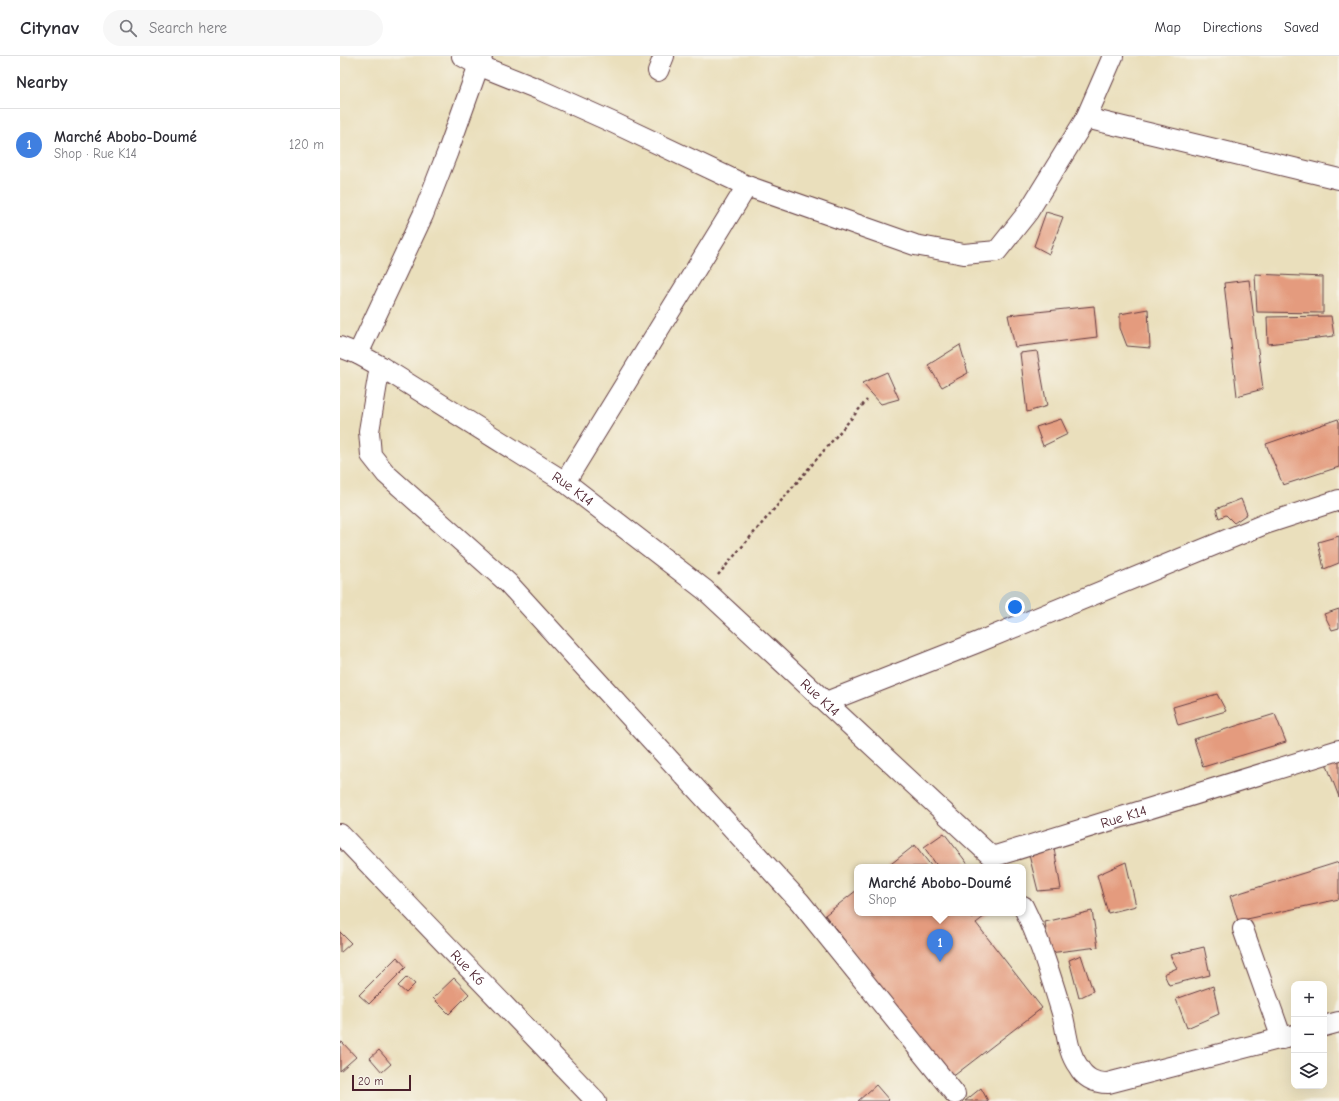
<!DOCTYPE html>
<meta charset="utf-8">
<style>
body{margin:0;font-family:"Comic Neue",sans-serif;background:#f7f7f7;color:#2b2b33}
.controls{position:absolute;right:12px;bottom:12px;display:grid;overflow:hidden;border-radius:8px;box-shadow:0 4px 16px #0002}
.controls button{width:36px;height:36px;display:grid;place-items:center;padding:0;border:0;border-bottom:1px solid #e1e1e2;background:#fff;color:#2b2b33;font:20px sans-serif}
.scale{position:absolute;left:12px;bottom:10px;width:59px;box-sizing:border-box;padding-left:4px;border:2px solid #4a1f2b;border-top:0;font-size:11px;line-height:14px;white-space:nowrap;color:#4a1f2b;-webkit-text-stroke:3px #f7f3e8;paint-order:stroke}
.you{position:absolute;left:675px;top:551px;width:14px;height:14px;margin:-10px;border:3px solid #fff;border-radius:50%;background:#1a73e8;box-shadow:0 0 0 6px #1a73e833}
.badge{display:grid;place-items:center;width:26px;height:26px;border-radius:50%;background:#0b8043;color:#fff;font-size:13px;font-weight:700}
.pin{position:absolute;translate:-50% -33px;filter:drop-shadow(0 1px 2px #0008)}
.pin::after{content:'';position:absolute;top:21px;width:14px;height:12px;background:inherit;clip-path:polygon(0 0,100% 0,50% 100%)}
.popup{position:absolute;left:514px;top:808px;width:172px;height:52px;box-sizing:border-box;display:grid;place-content:center;border-radius:8px;background:#fff;filter:drop-shadow(0 1px 3px #0005);font-size:13px;white-space:nowrap;color:#7c7c81}
.popup b{font-size:15px;color:#2b2b33}
.popup::after{content:'';position:absolute;left:50%;top:100%;margin-left:-8px;border:8px solid transparent;border-top-color:#fff}
.list{margin:0;padding:0;list-style:none}
h2{display:flex;justify-content:space-between;align-items:center;height:52px;margin:0;padding:0 16px;font-size:17px}
h2 small{font-size:13px;font-weight:400;color:#7c7c81}
.list li{display:grid;grid-template-columns:26px 1fr auto;gap:12px;align-items:center;box-sizing:border-box;height:72px;padding:0 16px;border-top:1px solid #e1e1e2}
.list b{display:block;font-size:15px;white-space:nowrap}
.list p{margin:0;font-size:13px;white-space:nowrap;color:#7c7c81}
.list em{font-size:13px;font-style:normal;color:#7c7c81}
.icon{flex:none;width:22px;height:22px;fill:none;stroke:currentColor;stroke-width:2;stroke-linecap:round;stroke-linejoin:round}
.map{position:relative;flex:none;width:999px;height:1045px;overflow:hidden}
header{display:flex;align-items:center;gap:24px;box-sizing:border-box;height:56px;padding:0 20px;background:#fff;border-bottom:1px solid #e1e1e2}
header strong{font-size:19px}
nav{display:flex;gap:22px;margin-inline-start:auto;font-size:14px}
.search{width:280px;height:36px;background:#f7f7f7;display:flex;align-items:center;gap:10px;box-sizing:border-box;padding:0 14px;border-radius:22px;color:#7c7c81;font-size:15px}
main{display:flex}
aside{flex:1;background:#fff}
.map>svg:first-child{display:block}
.building{fill:#e49b7e}
.lines{fill:none;stroke-linecap:round;stroke-linejoin:round}
.minor-casing{stroke:#623c41;stroke-width:22}
.path{stroke:#623c41;stroke-width:2.5;stroke-dasharray:3 3;stroke-linecap:butt}
.minor{stroke:#fff;stroke-width:20}
.labels{text-anchor:middle;dominant-baseline:central;stroke-width:3;stroke-linejoin:round;paint-order:stroke}
.street-label{font-size:14px;fill:#4a1f2b;stroke:#f7f3e8}
</style>
<header>
<strong>Citynav</strong>
<div class="search"><svg class="icon" aria-label="search" viewBox="0 0 24 24"><circle cx="10" cy="10" r="6"/><path d="M15 15l6 6"/></svg>Search here</div>
<nav><a>Map</a><a>Directions</a><a>Saved</a></nav>
</header>
<main>
<aside>
<h2>Nearby<small></small></h2>
<ul class="list">
<li><span class="badge" style="background:#3f7fe0">1</span><div><b>Marché Abobo-Doumé</b><p>Shop · Rue K14</p></div><em>120 m</em></li>
</ul>
</aside>
<div class="map">
<svg width="999" height="1045" viewBox="0 0 999 1045">
<rect width="100%" height="100%" fill="#f7f3e8"/>
<filter id="ink" filterUnits="userSpaceOnUse"><feTurbulence type="fractalNoise" baseFrequency=".025" numOctaves="2"/><feDisplacementMap in="SourceGraphic" scale="8" xChannelSelector="R" yChannelSelector="G"/><feConvolveMatrix kernelMatrix="1 2 1 2 8 2 1 2 1" color-interpolation-filters="sRGB"/></filter>
<filter id="wash" filterUnits="userSpaceOnUse"><feTurbulence type="fractalNoise" baseFrequency=".012" numOctaves="4" result="noise"/><feDisplacementMap in="SourceGraphic" scale="16" xChannelSelector="R" yChannelSelector="G"/><feGaussianBlur stdDeviation="0.9" result="paint"/><feColorMatrix in="noise" values="0 0 0 0 0 0 0 0 0 0 0 0 0 0 0 0 0 1.4 0 .05"/><feComposite in="paint" operator="in"/></filter>
<g filter="url(#wash)">
<rect width="100%" height="100%" fill="#eadfbc"/>
<g id="blocks">
<g class="building">
<polygon points="706,156 723,161 709,198 694,190"/>
<polygon points="915,218 983,221 983,257 917,256"/>
<polygon points="909,224 923,333 897,340 884,227"/>
<polygon points="754,250 757,281 675,291 668,259"/>
<polygon points="808,253 810,292 787,290 780,272 780,258"/>
<polygon points="991,260 994,280 928,288 927,261"/>
<polygon points="620,289 628,317 602,331 588,309"/>
<polygon points="697,295 707,350 687,356 680,297"/>
<polygon points="547,316 559,343 541,348 522,327"/>
<polygon points="721,363 728,378 703,390 696,371"/>
<polygon points="998,363 999,366 999,411 943,429 926,388"/>
<polygon points="901,443 907,458 894,467 886,459 879,462 876,453"/>
<polygon points="999,480 999,507 984,513 978,486"/>
<polygon points="999,553 999,572 992,574 984,558"/>
<polygon points="877,638 886,655 838,669 833,651"/>
<polygon points="935,658 946,686 863,711 854,683"/>
<polygon points="999,704 999,741 986,707"/>
<polygon points="604,777 630,811 598,811 584,791"/>
<polygon points="575,789 592,811 547,811"/>
<polygon points="714,792 721,833 698,835 689,799"/>
<polygon points="786,806 796,850 768,857 757,819"/>
<polygon points="999,806 999,843 898,865 890,840"/>
<polygon points="517,834 517,857 628,857 633,863 629,857 649,857 636,867 702,952 611,1022 485,859"/>
<polygon points="752,855 758,891 709,897 705,866"/>
<polygon points="0,876 11,887 0,897"/>
<polygon points="864,891 870,919 829,929 824,918 837,912 830,899"/>
<polygon points="741,899 753,935 739,942 729,904"/>
<polygon points="57,901 66,911 29,948 19,939"/>
<polygon points="67,921 75,928 66,937 58,930"/>
<polygon points="114,922 129,938 109,958 93,942"/>
<polygon points="873,930 879,958 847,972 836,943"/>
<polygon points="2,986 16,1001 0,1015 0,987"/>
<polygon points="39,994 51,1008 42,1016 30,1002"/>
<polygon points="536,1029 549,1044 548,1045 518,1045"/>
<polygon points="641,1032 648,1045 625,1045"/>
</g>
</g>
</g>
<g filter="url(#ink)">
<use href="#blocks" fill-opacity="0" stroke="#623c41" stroke-width="1"/>
<g class="lines">
<g class="minor-casing">
<g id="minor">
<polyline points="122,0 138,9 198,33 274,67 407,130 575,189 624,198 657,195 688,156 746,62 999,123"/>
<polyline points="318,15 324,0"/>
<polyline points="746,62 773,0"/>
<path id="s1" d="M0 291 18 298 40 310 225 426 365 534 652 801 999 694"/>
<polyline points="18,298 83,159 108,95 142,0"/>
<polyline points="40,310 29,375 31,399 46,418 168,527 260,628 460,846 615,1038"/>
<polyline points="225,426 407,130"/>
<polyline points="486,646 636,587 925,468 999,444"/>
<path id="s2" d="M0 778 256 1045"/>
<path d="M683 850C700 884 711 921 722 957 727 975 727 995 738 1010 745 1023 755 1027 768 1027L954 979"/>
<polyline points="903,873 942,983"/>
<polyline points="984,970 999,966"/>
</g>
</g>
<polyline class="path" points="378,519 527,344"/>
<use href="#minor" class="minor"/>
</g>
</g>
<g class="labels">
<g class="street-label">
<text stroke="none"><textPath href="#s1" startOffset="273">Rue K14</textPath></text>
<text stroke="none"><textPath href="#s1" startOffset="597">Rue K14</textPath></text>
<text stroke="none"><textPath href="#s1" startOffset="969">Rue K14</textPath></text>
<text stroke="none"><textPath href="#s2" startOffset="185">Rue K6</textPath></text>
</g>
</g>
</svg>
<div class="controls">
<button>+</button>
<button>−</button>
<button><svg class="icon" aria-label="layers" viewBox="0 0 24 24"><path d="M12 4l9 5-9 5-9-5zM3 14l9 5 9-5"/></svg></button>
</div>
<div class="scale">20 m</div>
<div class="you"></div>
<div class="pin badge" style="left:600px;top:906px;background:#3f7fe0">1</div>
<div class="popup"><b>Marché Abobo-Doumé</b>Shop</div>
</div>
</main>
